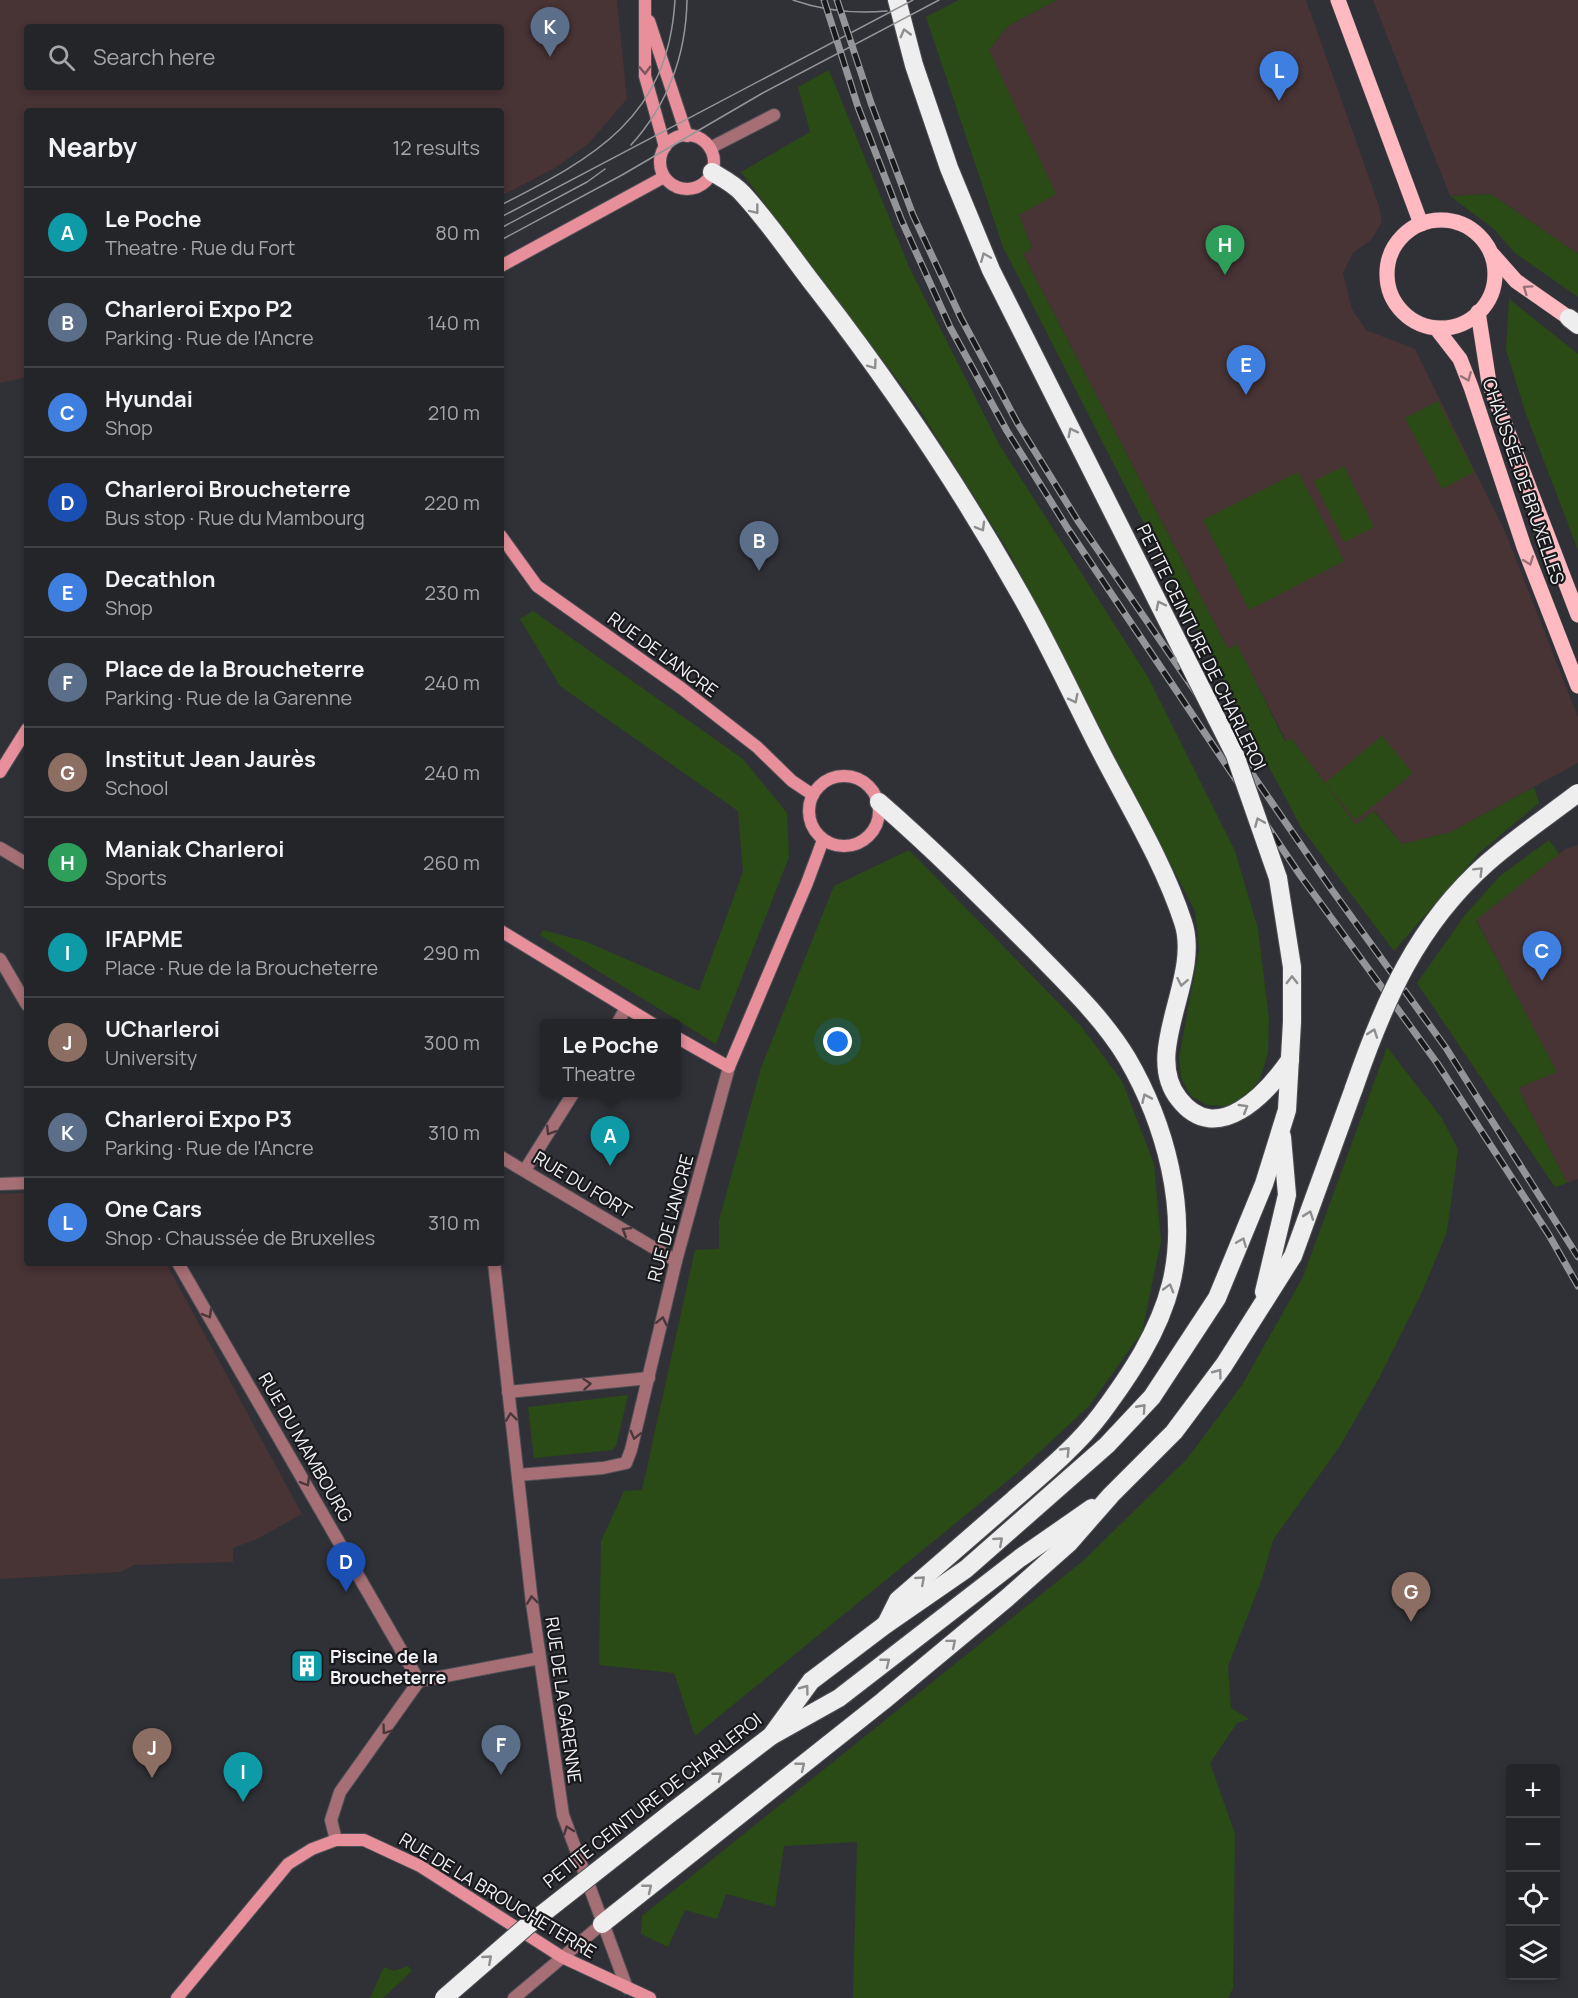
<!DOCTYPE html>
<meta charset="utf-8">
<style>
body{margin:0;font-family:Manrope,sans-serif;background:#303134;color:#f1f3f6}
.controls{position:absolute;right:18px;bottom:18px;display:grid;overflow:hidden;border-radius:6px;box-shadow:0 3px 9px #0003}
.controls button{width:54px;height:54px;display:grid;place-items:center;padding:0;border:0;border-bottom:2px solid #414245;background:#242528;color:#f1f3f6;font:30px sans-serif}
.you{position:absolute;left:838px;top:1042px;width:21px;height:21px;margin:-15px;border:4px solid #fff;border-radius:50%;background:#1a73e8;box-shadow:0 0 0 9px #1a73e833}
.badge{display:grid;place-items:center;width:39px;height:39px;border-radius:50%;background:#8bbbb9;color:#fff;font-size:20px;font-weight:700}
.pin{position:absolute;translate:-50% -50px;filter:drop-shadow(0 2px 3px #0008)}
.pin::after{content:'';position:absolute;top:32px;width:21px;height:18px;background:inherit;clip-path:polygon(0 0,100% 0,50% 100%)}
.popup{position:absolute;left:540px;top:1019px;width:141px;height:78px;box-sizing:border-box;display:grid;place-content:center;border-radius:6px;background:#242528;filter:drop-shadow(0 2px 4px #0005);font-size:20px;white-space:nowrap;color:#a3a5a8}
.popup b{font-size:22px;color:#f1f3f6}
.popup::after{content:'';position:absolute;left:50%;top:100%;margin-left:-12px;border:12px solid transparent;border-top-color:#242528}
.list{margin:0;padding:0;list-style:none}
h2{display:flex;justify-content:space-between;align-items:center;height:78px;margin:0;padding:0 24px;font-size:26px}
h2 small{font-size:20px;font-weight:400;color:#a3a5a8}
.list li{display:grid;grid-template-columns:39px 1fr auto;gap:18px;align-items:center;box-sizing:border-box;height:90px;padding:0 24px;border-top:2px solid #414245}
.list b{display:block;font-size:22px;white-space:nowrap}
.list p{margin:0;font-size:20px;white-space:nowrap;color:#a3a5a8}
.list em{font-size:20px;font-style:normal;color:#a3a5a8}
.icon{flex:none;width:33px;height:33px;fill:none;stroke:currentColor;stroke-width:2;stroke-linecap:round;stroke-linejoin:round}
.map{position:relative;flex:none;width:1578px;height:1998px;overflow:hidden}
.search{position:absolute;background:#242528;box-shadow:0 3px 9px #0003;left:24px;top:24px;width:480px;height:66px;display:flex;align-items:center;gap:15px;box-sizing:border-box;padding:0 21px;border-radius:6px;color:#a3a5a8;font-size:22px}
.panel{position:absolute;background:#242528;box-shadow:0 3px 9px #0003;left:24px;top:108px;width:480px;height:1158px;border-radius:6px}
.map>svg:first-child{display:block}
.commercial{fill:#483335;fill-rule:evenodd}
.green{fill:#2a4b15}
.lines{fill:none;stroke-linecap:round;stroke-linejoin:round}
.street-casing{stroke:#4f5055;stroke-width:14}
.secondary-casing{stroke:#4f5055;stroke-width:14}
.primary-casing{stroke:#4f5055;stroke-width:16}
.highway-casing{stroke:#4f5055;stroke-width:20}
.street{stroke:#a66f75;stroke-width:12}
.secondary{stroke:#e7909b;stroke-width:12}
.primary{stroke:#ffbac1;stroke-width:15}
.highway{stroke:#eee;stroke-width:18}
.tram{stroke:#949599;stroke-width:1.5}
.rail-casing{stroke:#949599;stroke-width:7}
.rail{stroke:#19191c;stroke-width:4.5;stroke-dasharray:14;stroke-linecap:butt}
.highway-bridge-casing{stroke:#4f5055;stroke-width:20;stroke-linecap:butt}
.highway-bridge{stroke:#eee;stroke-width:18}
.oneway{stroke:#8e8e90}
.oneway2{stroke:#80545c}
.oneway3{stroke:#987277}
.oneway4{stroke:#4a373b}
.labels{text-anchor:middle;dominant-baseline:central;stroke-width:4.5;stroke-linejoin:round;paint-order:stroke}
.street-label{font-size:18px;fill:#f1f2f5;stroke:#19191c}
.poi-label{font-size:18px;font-weight:bold;fill:#f1f2f5;stroke:#19191c;text-anchor:start}
</style>
<div class="map">
<svg width="1578" height="1998" viewBox="0 0 1578 1998">
<rect width="100%" height="100%" fill="#303136"/>
<g class="commercial">
<path d="M0 0H617L627 99 588 144 555 168 501 196V111H27V377L0 383ZM27 27H501V87H27Z"/>
<polygon points="1057,0 1306,0 1379,206 1382,222 1371,240 1353,253 1343,273 1352,309 1366,330 1415,349 1506,534 1578,717 1578,763 1451,832 1402,844 1375,811 1356,825 1292,739 1286,741 1237,645 1228,649 1023,254 1032,248 1019,216 989,50 1008,26"/>
<polygon points="1373,0 1578,0 1578,254 1491,194 1450,196"/>
<polygon points="1578,845 1578,1179 1567,1183 1518,1088 1556,1072 1476,919 1565,849"/>
<polygon points="27,1193 27,1263 166,1263 302,1514 257,1539 233,1548 233,1562 134,1565 121,1572 0,1579 0,1194"/>
</g>
<g class="green">
<polygon points="959,0 1057,0 1008,26 989,50 1056,194 1019,215 1032,248 1023,254 1228,649 1237,644 1285,741 1292,739 1356,825 1374,811 1402,844 1451,832 1534,787 1539,803 1479,853 1394,951 1302,829 1250,731 1003,247 926,17"/>
<polygon points="829,70 910,269 1000,446 1148,677 1235,851 1258,929 1269,1019 1268,1053 1260,1079 1243,1100 1225,1106 1207,1105 1191,1096 1181,1078 1179,1057 1199,950 1195,911 1009,552 916,404 741,172 810,132 798,87"/>
<polygon points="1491,194 1578,254 1578,297 1515,253 1494,229 1450,196"/>
<polygon points="1509,299 1578,354 1578,550 1526,414 1506,350"/>
<polygon points="1438,401 1474,472 1442,489 1405,418"/>
<polygon points="1344,466 1374,527 1344,542 1314,481"/>
<polygon points="1298,472 1344,561 1249,610 1203,520"/>
<polygon points="533,611 743,759 787,813 789,857 716,1044 540,935 543,930 587,942 699,991 743,872 738,811 560,686 520,619"/>
<polygon points="1382,736 1413,773 1356,820 1325,783"/>
<polygon points="1549,840 1559,854 1476,920 1557,1072 1518,1088 1567,1183 1555,1187 1417,983 1465,915 1500,876"/>
<polygon points="909,850 1080,1025 1122,1081 1154,1164 1161,1241 1142,1332 1090,1405 1017,1473 695,1736 674,1673 599,1665 601,1541 624,1491 642,1490 695,1250 719,1249 719,1220 761,1068 834,886"/>
<polygon points="1387,1047 1441,1117 1458,1149 1447,1232 1422,1292 1379,1378 1340,1446 1273,1540 1262,1579 1228,1666 1231,1708 1249,1719 1237,1723 1210,1763 1235,1834 1233,1988 1228,1998 853,1998 857,1842 784,1846 775,1907 726,1894 717,1919 685,1910 668,1947 641,1934 642,1916 1084,1560 1187,1459 1242,1385 1303,1277"/>
<polygon points="628,1395 616,1446 612,1450 534,1458 528,1407"/>
<polygon points="408,1966 412,1971 383,1998 370,1998 384,1967 394,1971"/>
</g>
<g class="lines">
<g class="street-casing">
<g id="street">
<polyline points="710,148 774,115"/>
<polyline points="0,848 27,864"/>
<polyline points="0,959 27,1005"/>
<polyline points="617,1024 626,1008"/>
<polyline points="501,1157 676,1261"/>
<polyline points="525,1170 574,1092"/>
<polyline points="0,1184 27,1183"/>
<polyline points="178,1263 419,1681"/>
<polyline points="494,1263 532,1603 563,1815 627,1988"/>
<polyline points="508,1392 649,1378"/>
<polyline points="518,1475 603,1468 626,1463 631,1450 676,1261 729,1067"/>
<polyline points="419,1681 540,1658"/>
<polyline points="336,1840 331,1820 340,1792 419,1681"/>
<polyline points="514,1998 602,1924"/>
</g>
</g>
<g class="secondary-casing">
<g id="secondary">
<polyline points="645,0 645,76 665,147"/>
<polyline points="649,21 687,136"/>
<circle cx="687" cy="162" r="27"/>
<polyline points="501,266 664,177"/>
<polyline points="501,536 537,586 681,688 757,747 792,781 813,795"/>
<polyline points="0,772 27,729"/>
<circle cx="844" cy="811" r="35"/>
<polyline points="501,931 653,1024"/>
<polyline points="676,1037 729,1067 807,883 823,840"/>
<polyline points="177,1998 288,1864 312,1849 336,1840 364,1840 420,1866 562,1957 650,1998"/>
</g>
</g>
<g class="primary-casing">
<g id="primary">
<polyline points="1338,0 1421,224"/>
<circle cx="1441" cy="274" r="54"/>
<polyline points="1493,255 1516,281 1569,318"/>
<polyline points="1478,312 1489,383 1578,615"/>
<polyline points="1436,328 1460,359 1471,387 1524,547 1578,686"/>
</g>
</g>
<g class="highway-casing">
<g id="highway">
<polyline points="897,0 914,65 949,168 991,270 1186,658"/>
<path d="M712 172C722 178 734 184 742 193 769 222 792 257 817 289 892 386 960 487 1020 594 1048 643 1072 695 1098 746 1127 803 1163 861 1183 922 1202 978 1141 1052 1179 1099 1217 1148 1267 1093 1290 1060"/>
<polyline points="1569,318 1578,325"/>
<path d="M879 802C933 849 983 899 1034 950 1066 983 1103 1018 1127 1058 1165 1123 1189 1210 1171 1284 1159 1332 1130 1375 1101 1414 1077 1446 1043 1474 1013 1500 975 1533 936 1567 898 1600L886 1624"/>
<polyline points="1264,1292 1287,1195 1282,1137"/>
<polyline points="773,1735 839,1698 1020,1558 1092,1508"/>
<polyline points="672,1812 771,1736 811,1681 885,1625 966,1569 1107,1445 1152,1397 1217,1298 1264,1184 1287,1110 1292,1022 1292,967 1278,878"/>
<polyline points="602,1924 883,1701 1007,1598 1069,1543 1111,1495 1174,1432 1224,1365 1293,1256 1354,1088"/>
</g>
</g>
<use href="#street" class="street"/>
<use href="#secondary" class="secondary"/>
<use href="#primary" class="primary"/>
<use href="#highway" class="highway"/>
<g class="tram">
<path d="M793 0C824 11 854 14 887 11"/>
<path d="M631 145C669 103 686 55 687 0"/>
<path d="M501 205C595 157 668 118 675 0"/>
<polyline points="501,217 913,0"/>
<polyline points="501,228 587,182 605,169"/>
<polyline points="501,240 622,175 761,94 939,0"/>
</g>
<g class="rail-casing">
<g id="rail">
<polyline points="824,0 858,107 901,219 950,327 1007,431 1068,529 1300,875 1437,1063 1549,1235 1578,1286"/>
<polyline points="837,0 871,103 913,215 961,318 1018,424 1078,521 1332,890 1446,1048 1578,1257"/>
</g>
</g>
<use href="#rail" class="rail"/>
<g class="highway-bridge-casing">
<g id="highway-bridge">
<polyline points="1186,658 1235,755 1278,878"/>
<path d="M1354 1088C1384 1001 1417 925 1487 863 1515 838 1548 816 1578 793"/>
<polyline points="444,1998 527,1926 672,1812"/>
</g>
</g>
<use href="#highway-bridge" class="highway-bridge"/>
</g>
<defs><path id="oneway-chevron" d="M-2-3.5L2.5 0L-2 3.5" fill="none" stroke-width="1.6" stroke-linecap="round" stroke-linejoin="round" transform="scale(1.5)"/></defs>
<g class="oneway">
<use href="#oneway-chevron" transform="translate(905 33) rotate(-105)"/>
<use href="#oneway-chevron" transform="translate(755 210) rotate(52)"/>
<use href="#oneway-chevron" transform="translate(985 257) rotate(-112)"/>
<use href="#oneway-chevron" transform="translate(873 365) rotate(54)"/>
<use href="#oneway-chevron" transform="translate(1072 432) rotate(-117)"/>
<use href="#oneway-chevron" transform="translate(981 527) rotate(60)"/>
<use href="#oneway-chevron" transform="translate(1160 605) rotate(-117)"/>
<use href="#oneway-chevron" transform="translate(1074 699) rotate(63)"/>
<use href="#oneway-chevron" transform="translate(1259 822) rotate(-113)"/>
<use href="#oneway-chevron" transform="translate(1479 871) rotate(-45)"/>
<use href="#oneway-chevron" transform="translate(1292 980) rotate(-90)"/>
<use href="#oneway-chevron" transform="translate(1182 982) rotate(101)"/>
<use href="#oneway-chevron" transform="translate(1373 1033) rotate(-71)"/>
<use href="#oneway-chevron" transform="translate(1146 1098) rotate(-114)"/>
<use href="#oneway-chevron" transform="translate(1244 1108) rotate(-31)"/>
<use href="#oneway-chevron" transform="translate(1309 1215) rotate(-71)"/>
<use href="#oneway-chevron" transform="translate(1242 1242) rotate(-68)"/>
<use href="#oneway-chevron" transform="translate(1169 1288) rotate(-74)"/>
<use href="#oneway-chevron" transform="translate(1218 1373) rotate(-53)"/>
<use href="#oneway-chevron" transform="translate(1142 1408) rotate(-48)"/>
<use href="#oneway-chevron" transform="translate(1066 1451) rotate(-46)"/>
<use href="#oneway-chevron" transform="translate(999 1541) rotate(-41)"/>
<use href="#oneway-chevron" transform="translate(921 1580) rotate(-41)"/>
<use href="#oneway-chevron" transform="translate(952 1643) rotate(-40)"/>
<use href="#oneway-chevron" transform="translate(886 1662) rotate(-38)"/>
<use href="#oneway-chevron" transform="translate(805 1689) rotate(-53)"/>
<use href="#oneway-chevron" transform="translate(801 1766) rotate(-39)"/>
<use href="#oneway-chevron" transform="translate(718 1776) rotate(-38)"/>
<use href="#oneway-chevron" transform="translate(648 1888) rotate(-39)"/>
<use href="#oneway-chevron" transform="translate(488 1959) rotate(-41)"/>
</g>
<use class="oneway2" href="#oneway-chevron" transform="translate(645 70) rotate(88)"/>
<g class="oneway3">
<use href="#oneway-chevron" transform="translate(1527 289) rotate(-145)"/>
<use href="#oneway-chevron" transform="translate(1467 377) rotate(68)"/>
<use href="#oneway-chevron" transform="translate(1529 561) rotate(69)"/>
</g>
<g class="oneway4">
<use href="#oneway-chevron" transform="translate(550 1131) rotate(122)"/>
<use href="#oneway-chevron" transform="translate(626 1231) rotate(-149)"/>
<use href="#oneway-chevron" transform="translate(208 1314) rotate(60)"/>
<use href="#oneway-chevron" transform="translate(662 1321) rotate(-77)"/>
<use href="#oneway-chevron" transform="translate(587 1384) rotate(-5)"/>
<use href="#oneway-chevron" transform="translate(511 1417) rotate(-97)"/>
<use href="#oneway-chevron" transform="translate(635 1435) rotate(104)"/>
<use href="#oneway-chevron" transform="translate(306 1482) rotate(60)"/>
<use href="#oneway-chevron" transform="translate(532 1600) rotate(-97)"/>
<use href="#oneway-chevron" transform="translate(386 1730) rotate(126)"/>
<use href="#oneway-chevron" transform="translate(568 1830) rotate(-110)"/>
</g>
<defs>
<g id="building-square" transform="scale(1.725)"><rect x="-9" y="-9" width="18" height="18" rx="4" fill="#0f9aa8" stroke="#19191c"/><path d="M-4-6H4V6H1V3H-1V6H-4ZM-2.5-4.3h1.7v1.8h-1.7ZM.8-4.3h1.7v1.8H.8ZM-2.5-1h1.7V.8h-1.7ZM.8-1h1.7V.8H.8Z" fill="#fff"/></g>
</defs>
<g fill-rule="evenodd">
<use href="#building-square" x="307" y="1666"/>
</g>
<g class="labels">
<g class="street-label">
<text transform="translate(1524 481) rotate(71)">CHAUSSÉE DE BRUXELLES</text>
<text transform="translate(1202 647) rotate(64)">PETITE CEINTURE DE CHARLEROI</text>
<text transform="translate(663 654) rotate(36)">RUE DE L'ANCRE</text>
<text transform="translate(583 1184) rotate(31)">RUE DU FORT</text>
<text transform="translate(670 1218) rotate(-75)">RUE DE L'ANCRE</text>
<text transform="translate(306 1447) rotate(60)">RUE DU MAMBOURG</text>
<text transform="translate(564 1700) rotate(82)">RUE DE LA GARENNE</text>
<text transform="translate(652 1800) rotate(-38)">PETITE CEINTURE DE CHARLEROI</text>
<text transform="translate(498 1895) rotate(31)">RUE DE LA BROUCHETERRE</text>
</g>
<g class="poi-label">
<text x="330" y="1656">Piscine de la<tspan x="330" dy="21">Broucheterre</tspan></text>
</g>
</g>
</svg>
<div class="controls">
<button>+</button>
<button>−</button>
<button><svg class="icon" aria-label="locate" viewBox="0 0 24 24"><circle cx="12" cy="12" r="6"/><path d="M12 2v4M12 18v4M2 12h4M18 12h4"/></svg></button>
<button><svg class="icon" aria-label="layers" viewBox="0 0 24 24"><path d="M12 4l9 5-9 5-9-5zM3 14l9 5 9-5"/></svg></button>
</div>
<div class="you"></div>
<div class="pin badge" style="left:610px;top:1166px;background:#0f9aa8">A</div>
<div class="popup"><b>Le Poche</b>Theatre</div>
<div class="pin badge" style="left:759px;top:571px;background:#5c6f8a">B</div>
<div class="pin badge" style="left:1542px;top:981px;background:#3f7fe0">C</div>
<div class="pin badge" style="left:346px;top:1592px;background:#1a4fb4">D</div>
<div class="pin badge" style="left:1246px;top:395px;background:#3f7fe0">E</div>
<div class="pin badge" style="left:501px;top:1775px;background:#5c6f8a">F</div>
<div class="pin badge" style="left:1411px;top:1622px;background:#8d6e63">G</div>
<div class="pin badge" style="left:1225px;top:275px;background:#2e9e5b">H</div>
<div class="pin badge" style="left:243px;top:1802px;background:#0f9aa8">I</div>
<div class="pin badge" style="left:152px;top:1778px;background:#8d6e63">J</div>
<div class="pin badge" style="left:550px;top:57px;background:#5c6f8a">K</div>
<div class="pin badge" style="left:1279px;top:101px;background:#3f7fe0">L</div>
<div class="search"><svg class="icon" aria-label="search" viewBox="0 0 24 24"><circle cx="10" cy="10" r="6"/><path d="M15 15l6 6"/></svg>Search here</div>
<section class="panel">
<h2>Nearby<small>12 results</small></h2>
<ul class="list">
<li><span class="badge" style="background:#0f9aa8">A</span><div><b>Le Poche</b><p>Theatre · Rue du Fort</p></div><em>80 m</em></li>
<li><span class="badge" style="background:#5c6f8a">B</span><div><b>Charleroi Expo P2</b><p>Parking · Rue de l'Ancre</p></div><em>140 m</em></li>
<li><span class="badge" style="background:#3f7fe0">C</span><div><b>Hyundai</b><p>Shop</p></div><em>210 m</em></li>
<li><span class="badge" style="background:#1a4fb4">D</span><div><b>Charleroi Broucheterre</b><p>Bus stop · Rue du Mambourg</p></div><em>220 m</em></li>
<li><span class="badge" style="background:#3f7fe0">E</span><div><b>Decathlon</b><p>Shop</p></div><em>230 m</em></li>
<li><span class="badge" style="background:#5c6f8a">F</span><div><b>Place de la Broucheterre</b><p>Parking · Rue de la Garenne</p></div><em>240 m</em></li>
<li><span class="badge" style="background:#8d6e63">G</span><div><b>Institut Jean Jaurès</b><p>School</p></div><em>240 m</em></li>
<li><span class="badge" style="background:#2e9e5b">H</span><div><b>Maniak Charleroi</b><p>Sports</p></div><em>260 m</em></li>
<li><span class="badge" style="background:#0f9aa8">I</span><div><b>IFAPME</b><p>Place · Rue de la Broucheterre</p></div><em>290 m</em></li>
<li><span class="badge" style="background:#8d6e63">J</span><div><b>UCharleroi</b><p>University</p></div><em>300 m</em></li>
<li><span class="badge" style="background:#5c6f8a">K</span><div><b>Charleroi Expo P3</b><p>Parking · Rue de l'Ancre</p></div><em>310 m</em></li>
<li><span class="badge" style="background:#3f7fe0">L</span><div><b>One Cars</b><p>Shop · Chaussée de Bruxelles</p></div><em>310 m</em></li>
</ul>
</section>
</div>
